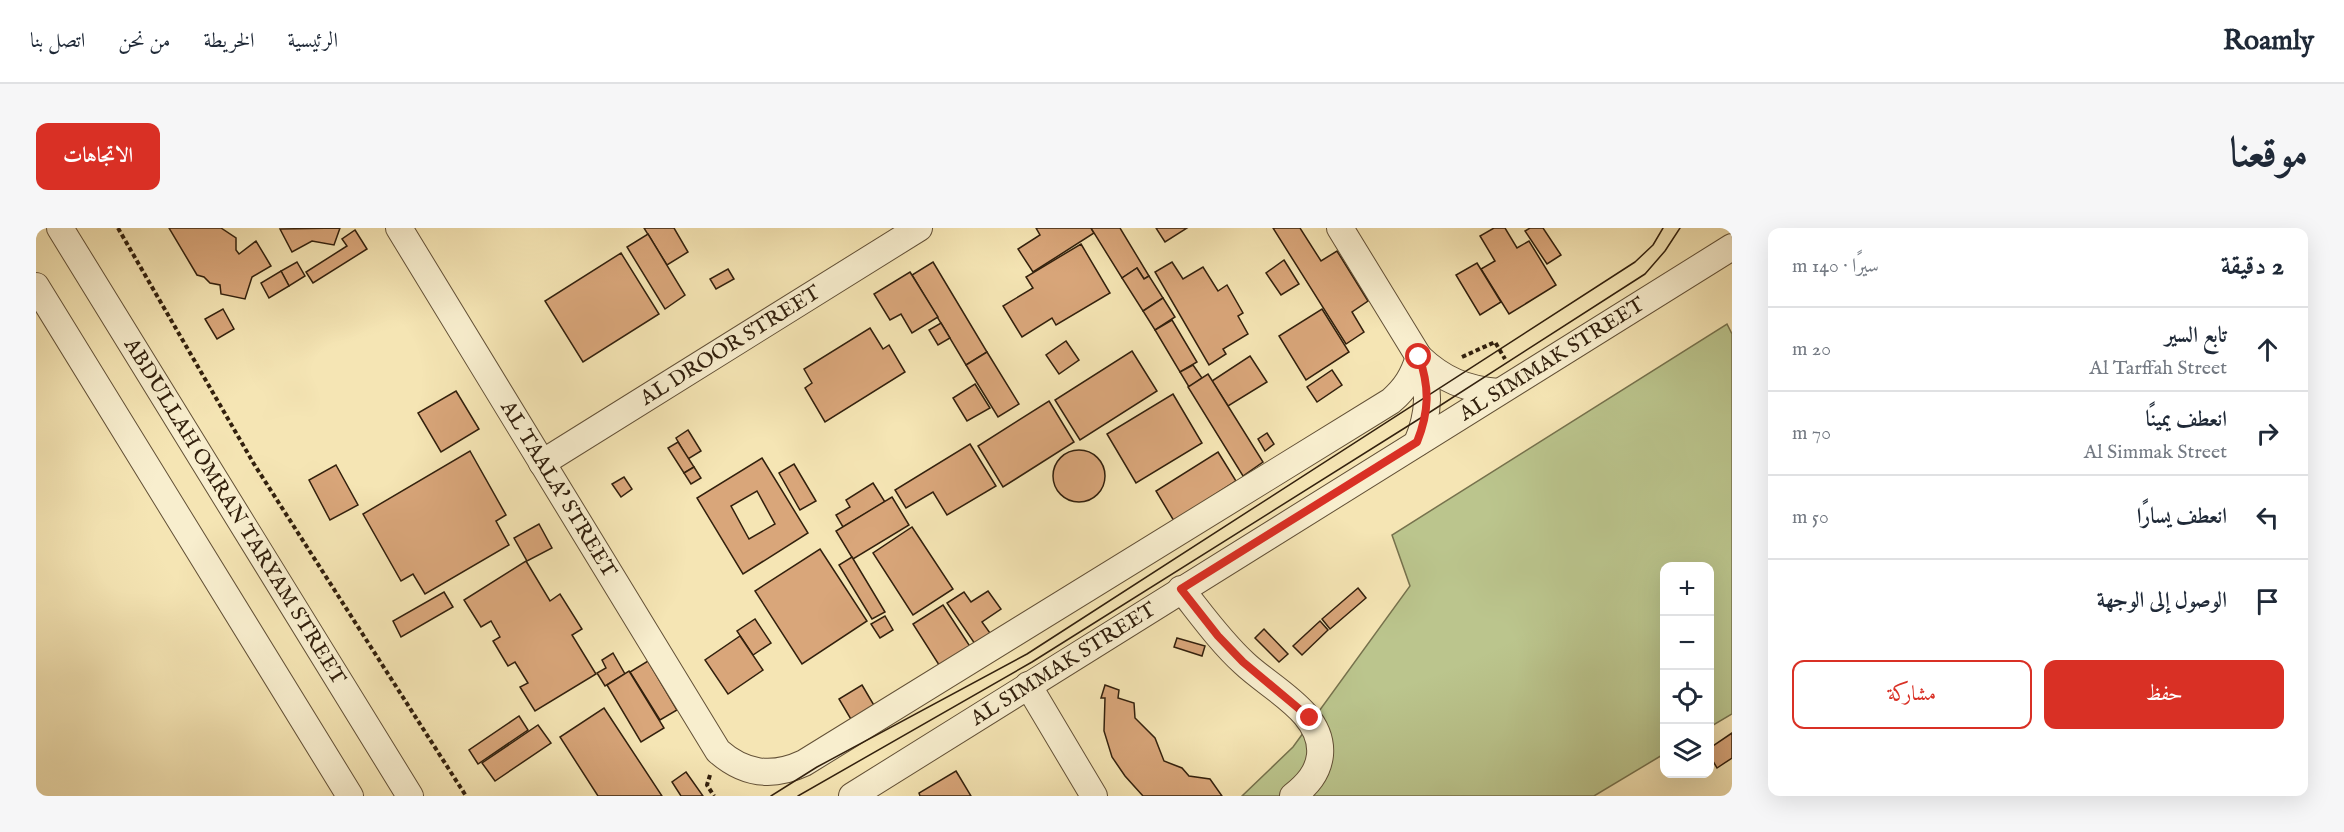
<!DOCTYPE html>
<html lang="ar">
<meta charset="utf-8">
<style>
body{margin:0;font-family:"IM FELL English",Amiri,serif;background:#f6f6f7;color:#1f2937;direction:rtl}
.controls{position:absolute;right:18px;bottom:18px;display:grid;overflow:hidden;border-radius:12px;box-shadow:0 6px 24px #0002}
.controls button{width:54px;height:54px;display:grid;place-items:center;padding:0;border:0;border-bottom:2px solid #e0e1e3;background:#fff;color:#1f2937;font:30px sans-serif}
.stop{position:absolute;width:18px;height:18px;margin:-14px;border:4px solid #d93025;border-radius:50%;background:#fff}
.stop.end{background:#d93025;border-color:#fff;box-shadow:0 2px 6px #0008}
.list{margin:0;padding:0;list-style:none}
h2{display:flex;justify-content:space-between;align-items:center;height:78px;margin:0;padding:0 24px;font-size:26px}
h2 small{font-size:20px;font-weight:400;color:#747a83}
.list li{display:grid;grid-template-columns:39px 1fr auto;gap:18px;align-items:center;box-sizing:border-box;height:84px;padding:0 24px;border-top:2px solid #e0e1e3}
.list b{display:block;font-size:22px;white-space:nowrap}
.list p{margin:0;font-size:20px;white-space:nowrap;color:#747a83}
.list em{font-size:20px;font-style:normal;color:#747a83}
.actions{display:flex;gap:12px;padding:18px 24px}
.actions a{flex:1;padding:14px 0;border:2px solid #d93025;border-radius:12px;text-align:center;font-size:21px;color:#d93025}
.actions .main{background:#d93025;color:#fff}
.icon{flex:none;width:33px;height:33px;fill:none;stroke:currentColor;stroke-width:2;stroke-linecap:round;stroke-linejoin:round}
.map{position:relative;flex:none;width:1696px;height:568px;overflow:hidden;direction:ltr;border-radius:12px}
header{display:flex;align-items:center;gap:36px;box-sizing:border-box;height:84px;padding:0 30px;background:#fff;border-bottom:2px solid #e0e1e3}
header strong{font-size:28px}
nav{display:flex;gap:33px;margin-inline-start:auto;font-size:21px}
.intro{display:flex;align-items:center;justify-content:space-between;box-sizing:border-box;height:144px;padding:0 36px}
h1{margin:0;font-size:42px}
.button{padding:15px 27px;border-radius:12px;background:#d93025;color:#fff;font-size:21px;font-weight:700}
main{display:flex;gap:36px;padding:0 36px}
aside{flex:1;background:#fff;border-radius:12px;box-shadow:0 6px 24px #0002}
.map>svg:first-child{display:block}
.green{fill:#bbc58d;stroke:#76724d;stroke-width:1.5}
.building{fill:#d9a67a;stroke:#32200d;stroke-width:1.5;fill-rule:evenodd}
.lines{fill:none;stroke-linecap:round;stroke-linejoin:round}
.minor-casing{stroke:#635137;stroke-width:28}
.path{stroke:#32200d;stroke-width:4;stroke-dasharray:4.5 3;stroke-linecap:butt}
.minor{stroke:#f8eece;stroke-width:26}
.tram{stroke:#32200d;stroke-width:1.5}
.route{stroke:#d93025;stroke-width:8}
.labels{text-anchor:middle;dominant-baseline:central;stroke-width:4.5;stroke-linejoin:round;paint-order:stroke}
.street-label{font-size:21px;fill:#32200d;stroke:#f8eece}
</style>
<header>
<strong>Roamly</strong>
<nav><a>الرئيسية</a><a>الخريطة</a><a>من نحن</a><a>اتصل بنا</a></nav>
</header>
<div class="intro"><h1>موقعنا</h1><a class="button">الاتجاهات</a></div>
<main>
<aside>
<h2>2 دقيقة<small>سيرًا · 140 m</small></h2>
<ul class="list">
<li><svg class="icon" aria-label="ahead" viewBox="0 0 24 24"><path d="M12 20V5M6 11l6-6 6 6"/></svg><div><b>تابع السير</b><p>Al Tarffah Street</p></div><em>20 m</em></li>
<li><svg class="icon" aria-label="right" viewBox="0 0 24 24"><path d="M7 20v-9h11M14 6l5 5-5 5"/></svg><div><b>انعطف يمينًا</b><p>Al Simmak Street</p></div><em>70 m</em></li>
<li><svg class="icon" aria-label="left" viewBox="0 0 24 24"><path d="M17 20v-9H6M10 6l-5 5 5 5"/></svg><div><b>انعطف يسارًا</b></div><em>50 m</em></li>
<li><svg class="icon" aria-label="arrive" viewBox="0 0 24 24"><path d="M6 21V4h12l-3 4 3 4H6"/></svg><div><b>الوصول إلى الوجهة</b></div></li>
</ul>
<div class="actions"><a class="main">حفظ</a><a>مشاركة</a></div>
</aside>
<div class="map">
<svg width="1696" height="568" viewBox="0 0 1696 568">
<rect width="100%" height="100%" fill="#f5e5b4"/>
<filter id="stains"><feTurbulence type="fractalNoise" baseFrequency=".00333" numOctaves="4"/><feColorMatrix values="0 0 0 0 .2 0 0 0 0 .09 0 0 0 0 .02 0 0 0 .5 -.17"/></filter>
<radialGradient id="worn" r=".72"><stop offset=".6" stop-color="#630" stop-opacity="0"/><stop offset="1" stop-color="#630" stop-opacity=".3"/></radialGradient>
<polygon class="green" points="1691,96 1696,106 1696,486 1674,499 1674,338 1628,338 1628,526 1558,568 1206,568 1257,519 1374,358 1356,307"/>
<g class="building">
<polygon points="133,0 185,0 200,10 200,22 203,26 220,13 235,38 216,49 209,71 185,66 184,57 174,55 168,49 161,47"/>
<polygon points="304,0 298,17 276,13 256,24 244,1"/>
<polygon points="608,0 638,0 652,24 631,37"/>
<polygon points="1000,0 1055,0 1058,5 997,44 982,21 1004,7"/>
<polygon points="1055,0 1084,0 1113,48 1108,51 1101,40 1086,50"/>
<polygon points="1120,0 1151,0 1129,14"/>
<polygon points="1237,0 1264,0 1285,33 1301,23 1332,73 1316,84 1328,104 1310,116"/>
<polygon points="1458,0 1469,0 1481,20 1493,13 1520,57 1473,86 1445,41 1459,33 1444,8"/>
<polygon points="1494,0 1507,0 1525,27 1511,36 1489,3"/>
<polygon points="319,2 331,21 277,55 270,44 311,18 306,11"/>
<polygon points="612,6 649,67 629,81 591,19"/>
<polygon points="1045,16 1074,65 1020,97 1016,90 986,109 967,78 997,60 990,49"/>
<polygon points="585,25 623,86 547,134 509,73"/>
<polygon points="1248,32 1263,56 1245,67 1230,45"/>
<polygon points="261,34 269,48 253,58 245,43"/>
<polygon points="897,34 951,124 930,137 876,47"/>
<polygon points="1136,34 1147,51 1167,39 1182,63 1191,57 1207,85 1202,88 1212,106 1187,121 1190,126 1173,137 1119,44"/>
<polygon points="1441,35 1465,74 1444,87 1420,47"/>
<polygon points="1101,40 1108,51 1113,48 1127,70 1107,83 1086,50"/>
<polygon points="692,41 698,51 680,61 674,51"/>
<polygon points="245,43 253,58 233,70 225,55"/>
<polygon points="874,44 902,89 876,105 865,86 854,92 838,66"/>
<polygon points="1127,70 1139,89 1119,102 1107,83"/>
<polygon points="187,81 198,101 181,111 169,91"/>
<polygon points="1286,81 1313,124 1270,152 1243,108"/>
<polygon points="1136,92 1161,134 1144,144 1119,102"/>
<polygon points="905,95 914,110 902,117 893,102"/>
<polygon points="834,100 847,121 853,117 869,144 789,194 769,160 776,155 768,141"/>
<polygon points="1030,113 1043,132 1023,146 1010,127"/>
<polygon points="1096,123 1121,163 1044,212 1019,172"/>
<polygon points="951,124 983,176 962,189 930,137"/>
<polygon points="1214,128 1231,154 1192,178 1176,153"/>
<polygon points="1157,137 1166,150 1153,159 1144,144"/>
<polygon points="1296,142 1306,157 1281,174 1271,159"/>
<polygon points="1172,146 1227,234 1207,248 1152,159"/>
<polygon points="939,156 954,180 931,193 917,170"/>
<polygon points="420,163 443,201 405,224 382,185"/>
<polygon points="1137,166 1166,215 1100,255 1071,206"/>
<polygon points="1013,173 1038,214 967,259 942,218"/>
<polygon points="652,202 665,223 652,231 640,210"/>
<polygon points="1231,205 1238,216 1229,223 1222,211"/>
<polygon points="642,214 658,239 648,245 632,220"/>
<polygon points="934,216 960,258 911,287 897,264 870,280 859,262"/>
<circle cx="1043" cy="248" r="26"/>
<polygon points="434,223 470,287 460,293 473,317 389,366 377,346 365,353 327,286"/>
<polygon points="1182,224 1200,253 1138,293 1120,263"/>
<path d="M726 230 772 305 707 346 661 270ZM721 263 739 296 713 311 695 278Z"/>
<polygon points="758,236 780,273 764,282 743,245"/>
<polygon points="300,237 322,277 294,292 273,252"/>
<polygon points="658,239 665,250 655,256 648,245"/>
<polygon points="588,249 596,261 585,269 576,256"/>
<polygon points="837,255 849,274 807,299 800,287 814,279 810,272"/>
<polygon points="856,269 873,297 817,331 800,303"/>
<polygon points="503,296 516,320 491,333 478,310"/>
<polygon points="876,299 917,361 877,387 837,325"/>
<polygon points="784,321 831,393 766,436 719,363"/>
<polygon points="816,329 849,384 836,391 803,337"/>
<polygon points="490,333 514,373 524,366 546,401 536,407 560,446 499,483 484,459 492,455 479,434 472,438 457,413 464,409 455,393 445,399 428,372"/>
<polygon points="1322,360 1330,370 1294,401 1286,391"/>
<polygon points="952,363 965,381 946,394 954,405 939,416 911,375 928,364 935,374"/>
<polygon points="408,364 417,379 365,409 357,393"/>
<polygon points="907,377 935,420 905,440 877,396"/>
<polygon points="849,388 857,402 844,410 835,396"/>
<polygon points="719,391 735,415 717,427 701,403"/>
<polygon points="1284,393 1292,402 1266,427 1257,418"/>
<polygon points="1228,401 1252,426 1243,434 1219,410"/>
<polygon points="704,408 727,442 692,466 669,432"/>
<polygon points="1141,410 1169,418 1166,428 1138,419"/>
<polygon points="577,425 589,446 569,458 561,445 570,440 566,432"/>
<polygon points="612,433 641,482 624,492 594,444"/>
<polygon points="593,443 628,500 605,514 571,457"/>
<polygon points="826,457 839,479 816,493 803,471"/>
<polygon points="1069,457 1083,462 1082,470 1098,475 1099,490 1119,510 1128,533 1146,540 1153,548 1174,551 1186,568 1107,568 1089,548 1076,529 1068,503 1069,470 1065,470"/>
<polygon points="568,480 626,568 562,568 524,509"/>
<polygon points="483,488 492,502 442,536 433,522"/>
<polygon points="502,497 515,515 459,553 446,535"/>
<polygon points="1696,505 1696,530 1681,540 1674,528 1674,520"/>
<polygon points="920,543 935,568 884,568 883,565"/>
<polygon points="650,544 667,568 645,568 636,554"/>
</g>
<g class="lines">
<g class="minor-casing">
<g id="minor">
<path id="s1" d="M24 0 374 568"/>
<path id="s2" d="M363 0 682 523C708 546 736 550 768 535L1355 173C1370 160 1377 148 1383 129"/>
<path d="M1304 0 1383 129C1394 160 1394 184 1381 215"/>
<polyline points="0,58 314,568"/>
<path d="M1383 129C1407 152 1430 161 1462 164"/>
<path id="s3" d="M506 235 883 0"/>
<path d="M1145 361C1165 386 1184 413 1208 435 1235 461 1288 485 1284 527 1282 545 1271 557 1257 568"/>
<polyline points="992,457 1058,568"/>
<path id="s4" d="M816 568 1696 19"/>
</g>
</g>
<g class="path">
<polyline points="82,0 218,236 430,568"/>
<polyline points="1426,129 1459,114 1469,131"/>
<polyline points="674,547 671,557 678,568"/>
</g>
<use href="#minor" class="minor"/>
<g class="tram">
<polyline points="735,568 781,539 991,426 1599,34 1617,17 1627,0"/>
<polyline points="762,568 996,434 1391,186 1609,46 1629,23 1644,0"/>
</g>
</g>
<g class="lines">
<path class="route" d="M1274 490 1207 434 1182 408 1145 361 1381 214C1393 184 1394 160 1383 129"/>
</g>
<g class="labels">
<g class="street-label">
<text stroke="none"><textPath href="#s3" startOffset="222">AL DROOR STREET</textPath></text>
<text stroke="none"><textPath href="#s4" startOffset="825">AL SIMMAK STREET</textPath></text>
<text stroke="none"><textPath href="#s2" startOffset="306">AL TAALA' STREET</textPath></text>
<text stroke="none"><textPath href="#s1" startOffset="333">ABDULLAH OMRAN TARYAM STREET</textPath></text>
<text stroke="none"><textPath href="#s4" startOffset="249">AL SIMMAK STREET</textPath></text>
</g>
</g>
<rect width="100%" height="100%" filter="url(#stains)"/>
<rect width="100%" height="100%" fill="url(#worn)"/>
</svg>
<div class="controls">
<button>+</button>
<button>−</button>
<button><svg class="icon" aria-label="locate" viewBox="0 0 24 24"><circle cx="12" cy="12" r="6"/><path d="M12 2v4M12 18v4M2 12h4M18 12h4"/></svg></button>
<button><svg class="icon" aria-label="layers" viewBox="0 0 24 24"><path d="M12 4l9 5-9 5-9-5zM3 14l9 5 9-5"/></svg></button>
</div>
<div class="stop" style="left:1383px;top:129px"></div>
<div class="stop end" style="left:1274px;top:490px"></div>
</div>
</main>
